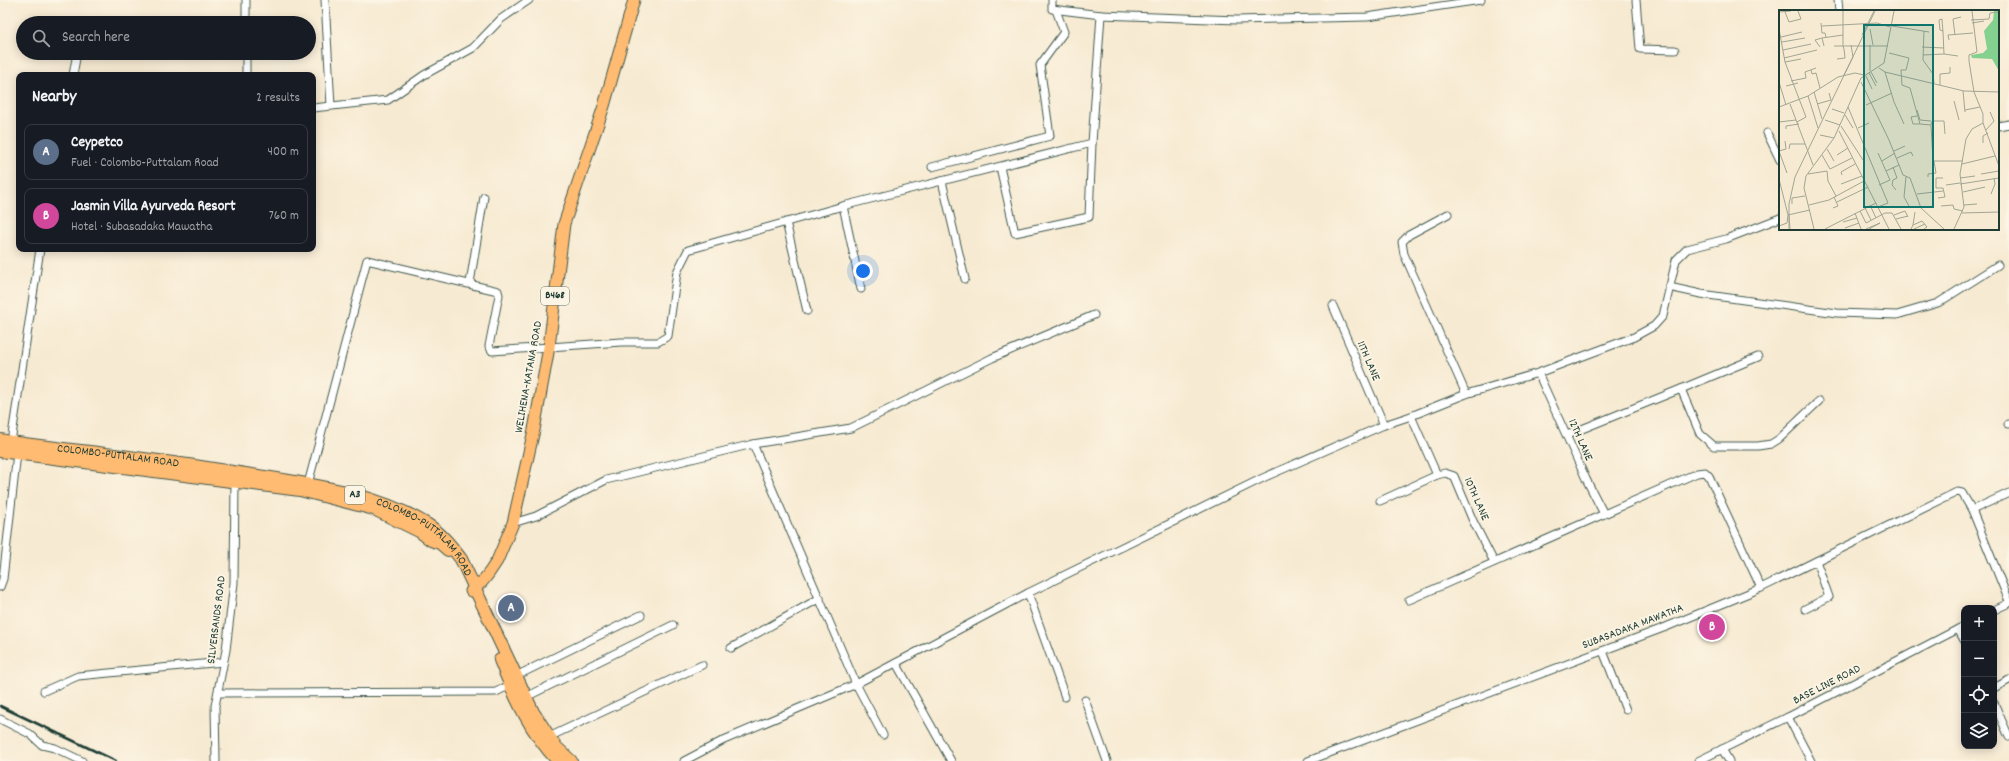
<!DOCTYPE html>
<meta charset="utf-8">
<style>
body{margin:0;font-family:Dekko,sans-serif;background:#242831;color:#f1f3f6}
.controls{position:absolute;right:12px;bottom:12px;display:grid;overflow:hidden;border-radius:8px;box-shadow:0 2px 10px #0003}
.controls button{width:36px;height:36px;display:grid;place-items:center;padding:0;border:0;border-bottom:1px solid #363941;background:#171b24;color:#f1f3f6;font:20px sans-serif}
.you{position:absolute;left:863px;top:271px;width:14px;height:14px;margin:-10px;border:3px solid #fff;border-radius:50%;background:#1a73e8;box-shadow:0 0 0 6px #1a73e833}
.badge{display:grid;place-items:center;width:26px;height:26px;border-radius:50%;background:#1f6fb2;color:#fff;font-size:13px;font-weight:700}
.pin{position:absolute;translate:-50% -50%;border:2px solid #fff;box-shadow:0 1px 4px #0006}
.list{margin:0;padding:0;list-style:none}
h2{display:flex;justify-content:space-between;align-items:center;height:52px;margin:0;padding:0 16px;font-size:17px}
h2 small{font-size:13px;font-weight:400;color:#9ea1a6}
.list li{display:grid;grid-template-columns:26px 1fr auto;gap:12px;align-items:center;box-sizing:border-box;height:56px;margin:0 8px 8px;padding:0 8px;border:1px solid #363941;border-radius:8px}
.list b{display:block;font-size:15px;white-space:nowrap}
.list p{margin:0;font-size:13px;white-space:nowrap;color:#9ea1a6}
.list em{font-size:13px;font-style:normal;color:#9ea1a6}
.icon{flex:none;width:22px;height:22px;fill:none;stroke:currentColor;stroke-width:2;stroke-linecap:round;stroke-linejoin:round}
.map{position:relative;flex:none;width:2009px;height:761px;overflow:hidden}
.search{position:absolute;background:#171b24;box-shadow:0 2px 10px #0003;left:16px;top:16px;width:300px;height:44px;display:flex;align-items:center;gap:10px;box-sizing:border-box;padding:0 14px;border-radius:22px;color:#9ea1a6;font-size:15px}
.panel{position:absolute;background:#171b24;box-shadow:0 2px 10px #0003;left:16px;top:72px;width:300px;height:180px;border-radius:8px}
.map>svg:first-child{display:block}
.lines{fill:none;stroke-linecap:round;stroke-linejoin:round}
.minor-casing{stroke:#3f574c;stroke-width:9}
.primary-casing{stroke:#3f574c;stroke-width:13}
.trunk-casing{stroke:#3f574c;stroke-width:14}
.minor{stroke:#fff;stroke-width:7}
.primary{stroke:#ffbb71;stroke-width:11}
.trunk{stroke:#ffbb71;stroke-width:12}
.rail{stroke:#1f3d34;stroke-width:2.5}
.labels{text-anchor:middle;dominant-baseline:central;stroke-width:3.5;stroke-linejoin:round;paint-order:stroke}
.shield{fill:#fcf5e5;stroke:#617469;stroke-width:1}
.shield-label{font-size:11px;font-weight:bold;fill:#1f3d34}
.street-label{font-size:12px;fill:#1f3d34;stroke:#fcf5e5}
.inset-road{fill:none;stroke:#a1a593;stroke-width:1}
.view{fill:#0f766e;fill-opacity:0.15;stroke:#0f766e;stroke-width:2}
.inset-edge{fill:none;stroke:#1f3d34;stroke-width:2}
</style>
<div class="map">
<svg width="2009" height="761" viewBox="0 0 2009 761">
<rect width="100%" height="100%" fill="#fcf5e5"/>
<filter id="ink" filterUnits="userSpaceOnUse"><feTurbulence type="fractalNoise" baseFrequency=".025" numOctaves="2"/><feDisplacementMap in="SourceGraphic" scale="8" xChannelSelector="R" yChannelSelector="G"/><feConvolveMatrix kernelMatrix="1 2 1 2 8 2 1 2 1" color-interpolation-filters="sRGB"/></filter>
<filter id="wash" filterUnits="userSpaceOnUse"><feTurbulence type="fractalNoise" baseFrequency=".012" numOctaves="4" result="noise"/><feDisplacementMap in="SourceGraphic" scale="16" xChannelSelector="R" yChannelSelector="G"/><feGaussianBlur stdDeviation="0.9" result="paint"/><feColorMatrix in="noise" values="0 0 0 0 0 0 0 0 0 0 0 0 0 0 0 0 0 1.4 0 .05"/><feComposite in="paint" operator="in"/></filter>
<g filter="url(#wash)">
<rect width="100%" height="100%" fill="#f7ead2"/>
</g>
<g filter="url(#ink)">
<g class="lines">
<g class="minor-casing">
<g id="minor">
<polyline points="325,0 331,106"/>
<polyline points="1052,0 1052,9 1101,15"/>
<polyline points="1636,0 1640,49 1675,50"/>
<polyline points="1838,0 1839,11"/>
<polyline points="246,23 246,0"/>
<polyline points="73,75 77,53"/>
<polyline points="246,75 246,53"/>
<polyline points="313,108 388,100 424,75 473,48 501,19 529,0"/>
<polyline points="1998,126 2009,124"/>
<polyline points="1767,133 1780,160"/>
<polyline points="932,167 1050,136 1040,65 1064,32 1056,10"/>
<polyline points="1000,167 1015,233 1089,217 1092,143"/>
<polyline points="942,181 965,279"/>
<polyline points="843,206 861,289"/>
<polyline points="1448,214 1409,235 1402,242 1404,254 1466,394"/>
<polyline points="786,222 807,311"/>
<polyline points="470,283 484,197"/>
<polyline points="1669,287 1701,294 1837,313 1897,315 1938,303 1998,265"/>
<polyline points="1333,306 1384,425"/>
<polyline points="1538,373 1586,479 1604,514"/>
<polyline points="1681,389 1758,357"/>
<polyline points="1411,416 1437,475 1445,473 1454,476 1473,521 1494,562"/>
<polyline points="2008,424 2009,424"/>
<polyline points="1567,435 1681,389 1700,434 1714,446 1758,446 1771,444 1779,439 1819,401"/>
<polyline points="11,442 40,249"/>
<polyline points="753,444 856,684 883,735"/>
<polyline points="308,484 367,260 498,291 499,295 489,346 492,351 621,342 658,342 668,336 677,272 688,250 843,206 1092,143 1101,15 1237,20 1367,17 1481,0"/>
<polyline points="1380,501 1437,475"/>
<polyline points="1972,510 2009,493"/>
<polyline points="513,523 536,516 606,480 753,444 851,428 992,358 1094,315"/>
<polyline points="0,587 3,579 17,453"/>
<polyline points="1028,593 1065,697"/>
<polyline points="1409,600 1697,473 1705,472 1709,476 1761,588"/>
<polyline points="1805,609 1829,597 1816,561"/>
<polyline points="1994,610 2009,603"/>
<polyline points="1958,629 1964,640"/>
<polyline points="731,648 820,598"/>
<polyline points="1603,651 1626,710"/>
<polyline points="896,663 951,761"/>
<polyline points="516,676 641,615"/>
<polyline points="1994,688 2009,680"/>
<polyline points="44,691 78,676 223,662"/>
<polyline points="218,693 496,692 510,685"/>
<polyline points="526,697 673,625"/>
<polyline points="1085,700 1107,761"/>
<polyline points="1994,703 2009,737"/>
<polyline points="1788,717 1811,761"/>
<polyline points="0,719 30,734 42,745 55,748 82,761"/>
<polyline points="549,737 702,665"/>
<polyline points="1722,749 1729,761"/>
<polyline points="216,761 215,706 226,650 234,583 235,481"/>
<polyline points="684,761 724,740 856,684 1028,593 1265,477 1384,425 1411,416 1466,394 1538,373 1634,337 1654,326 1663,316 1676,260 1687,249 1726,239 1780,218"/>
<polyline points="1308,761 1666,627 1761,588 1957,492 1962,493 1972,510 2009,601"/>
<polyline points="1698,761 1788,717 1964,626"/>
</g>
</g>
<g class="primary-casing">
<polyline id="primary" points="471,591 482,582 489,573 497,561 513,523 534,430 549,347 564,224 604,106 634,0"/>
</g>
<g class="trunk-casing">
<g id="trunk">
<path id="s1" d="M0 440C38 447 76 450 114 455 162 461 210 468 258 476 315 485 378 494 428 525 442 534 451 546 461 559L533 712 556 747 571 761"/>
<polyline points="0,451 300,490 374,509 419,531 431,540 440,543 448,550"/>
<path d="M500 660C515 697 530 732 558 761"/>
</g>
</g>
<use href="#minor" class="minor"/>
<use href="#primary" class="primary"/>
<use href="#trunk" class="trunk"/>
<polyline class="rail" points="0,706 116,761"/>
</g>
</g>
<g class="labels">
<g class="shield">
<rect x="541" y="287" width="28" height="18" rx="3"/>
<rect x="345" y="486" width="20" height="18" rx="3"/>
</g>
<g class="shield-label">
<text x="555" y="296">B468</text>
<text x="355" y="495">A3</text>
</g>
<g class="street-label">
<text transform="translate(1368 361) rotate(67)">11TH LANE</text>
<text transform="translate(529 377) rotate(-80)">WELIHENA-KATANA ROAD</text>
<text transform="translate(1580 440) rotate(66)">12TH LANE</text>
<text stroke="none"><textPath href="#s1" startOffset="119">COLOMBO-PUTTALAM ROAD</textPath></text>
<text transform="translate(1476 499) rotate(66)">10TH LANE</text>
<text stroke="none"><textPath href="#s1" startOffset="443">COLOMBO-PUTTALAM ROAD</textPath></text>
<text transform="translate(217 620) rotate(-83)">SILVERSANDS ROAD</text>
<text transform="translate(1633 627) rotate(-21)">SUBASADAKA MAWATHA</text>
<text transform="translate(1827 685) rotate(-27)">BASE LINE ROAD</text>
</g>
</g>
<g transform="translate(1779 10)">
<rect width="220" height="220" fill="#f7ead2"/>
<path d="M208 1H220V61L213 49 193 48 192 45 204 43 208 39 205 21 214 10 215 1Z" fill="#84d18f"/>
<path class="inset-road" d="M64 1V36H109M193 1 198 42 190 45V51L195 82 204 104V113L220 156M0 2 12 1M6 2 10 12 22 9 19 1M192 10 210 9 211 3 220 2M42 13 43 23H46L47 27M193 13 205 11M43 16 98 13 111 17M113 16 150 22M0 19 6 52 27 107 18 112M91 19 94 35M145 21 144 50 154 64 155 73M164 21 161 20 160 10 163 9 164 22M83 25 95 1M176 25 174 9 182 7M2 27 23 22M43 28 64 25M170 30 169 25 194 23M3 32 26 28M91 35V61M55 36H64L65 39 66 48 58 49M41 37 36 30 43 28 45 36M143 37 165 38M4 40 32 34M110 43 130 48 127 60H122L123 75 131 78 141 114 152 115 154 151H184M165 44 179 46M144 45 165 44 164 22M5 48 38 40M6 52 22 49M100 58 106 62 185 81 220 82M32 60 33 64 37 63 41 78M92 62 98 73M106 62 115 92 125 114M90 63 97 76M65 65 74 47 72 35M87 66 93 79M12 71 27 68 26 62 37 58M0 72 7 95M82 72 110 130 124 165 131 168 142 198 165 219M161 75V64L171 63V57M7 76 19 73M184 81 186 102M35 82 43 109M29 86 39 118M175 91 180 110M11 94 34 155M38 94 52 90 50 83M87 95 113 83M0 97 29 86 59 67 76 63 85 65M69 97 109 193 99 197M53 99 65 103M138 100 141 110 152 111M186 100 201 97M66 105 74 118M138 106 132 107 134 114H141M46 110 61 115M0 112 17 110M152 115 153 111H165L166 124M62 116 84 150M79 118 90 113M7 119V116L20 114M207 120 215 111 211 102M60 121 110 219M41 125 55 128M204 133V126L209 123M10 139 11 134H26M48 139 55 151M0 141 8 163M0 141 7 139 6 131M115 141 126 136M99 143 111 170 100 175M43 145 51 159 73 148M58 145 69 138M118 148 132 142 134 146M103 151 116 143M183 154 216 146M114 157 118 168 114 170 113 175 117 180M107 161 120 155M29 164 48 161 49 171 57 186M202 164 220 161M63 165 62 162 76 154M127 167 125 187 130 196M149 167V164L157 163 155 151M181 168 196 166M0 169 9 205 8 213 0 216M62 174 83 166M181 174 220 168M167 175 181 173M184 182 206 177M138 184 164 181M212 184 216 174 215 168M159 188 166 187 164 178H157V168H164M58 192 89 177M13 194V188L26 186M30 195 50 190 85 171M91 195 97 208M185 195 198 194M162 196 174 195 175 199 184 201M54 198 59 196 55 187M86 198 92 210M81 201 87 213 106 203H113L122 219M76 203 82 219M183 203 220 202M9 205 31 200M10 205 11 219M115 205 126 201 129 207M117 209 129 206M64 212 78 208M134 215 136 202M66 218 80 213M10 219V194L16 167 96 1M35 219 25 178 27 166 55 128 82 68 105 53 115 1M46 219 97 193M87 219 101 213 90 219M132 219 134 215 143 211 148 217 145 219M135 219 146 214M175 219 185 197 181 164 187 129 193 119 204 113"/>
<path class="view" d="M85 15H154V197H85Z"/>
<rect width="220" height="220" class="inset-edge"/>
</g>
</svg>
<div class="controls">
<button>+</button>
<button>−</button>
<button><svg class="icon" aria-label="locate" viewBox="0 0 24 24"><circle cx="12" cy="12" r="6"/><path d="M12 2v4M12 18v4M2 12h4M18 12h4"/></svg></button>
<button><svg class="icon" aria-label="layers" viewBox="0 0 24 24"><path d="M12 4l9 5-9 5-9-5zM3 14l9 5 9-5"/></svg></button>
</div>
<div class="you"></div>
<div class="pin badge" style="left:511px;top:608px;background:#5c6f8a">A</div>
<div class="pin badge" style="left:1712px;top:627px;background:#d1479c">B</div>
<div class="search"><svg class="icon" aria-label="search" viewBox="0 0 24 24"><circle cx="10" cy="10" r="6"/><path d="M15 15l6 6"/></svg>Search here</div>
<section class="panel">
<h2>Nearby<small>2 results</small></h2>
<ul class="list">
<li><span class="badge" style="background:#5c6f8a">A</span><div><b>Ceypetco</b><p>Fuel · Colombo-Puttalam Road</p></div><em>400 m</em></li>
<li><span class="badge" style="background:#d1479c">B</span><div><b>Jasmin Villa Ayurveda Resort</b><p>Hotel · Subasadaka Mawatha</p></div><em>760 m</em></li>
</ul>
</section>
</div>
